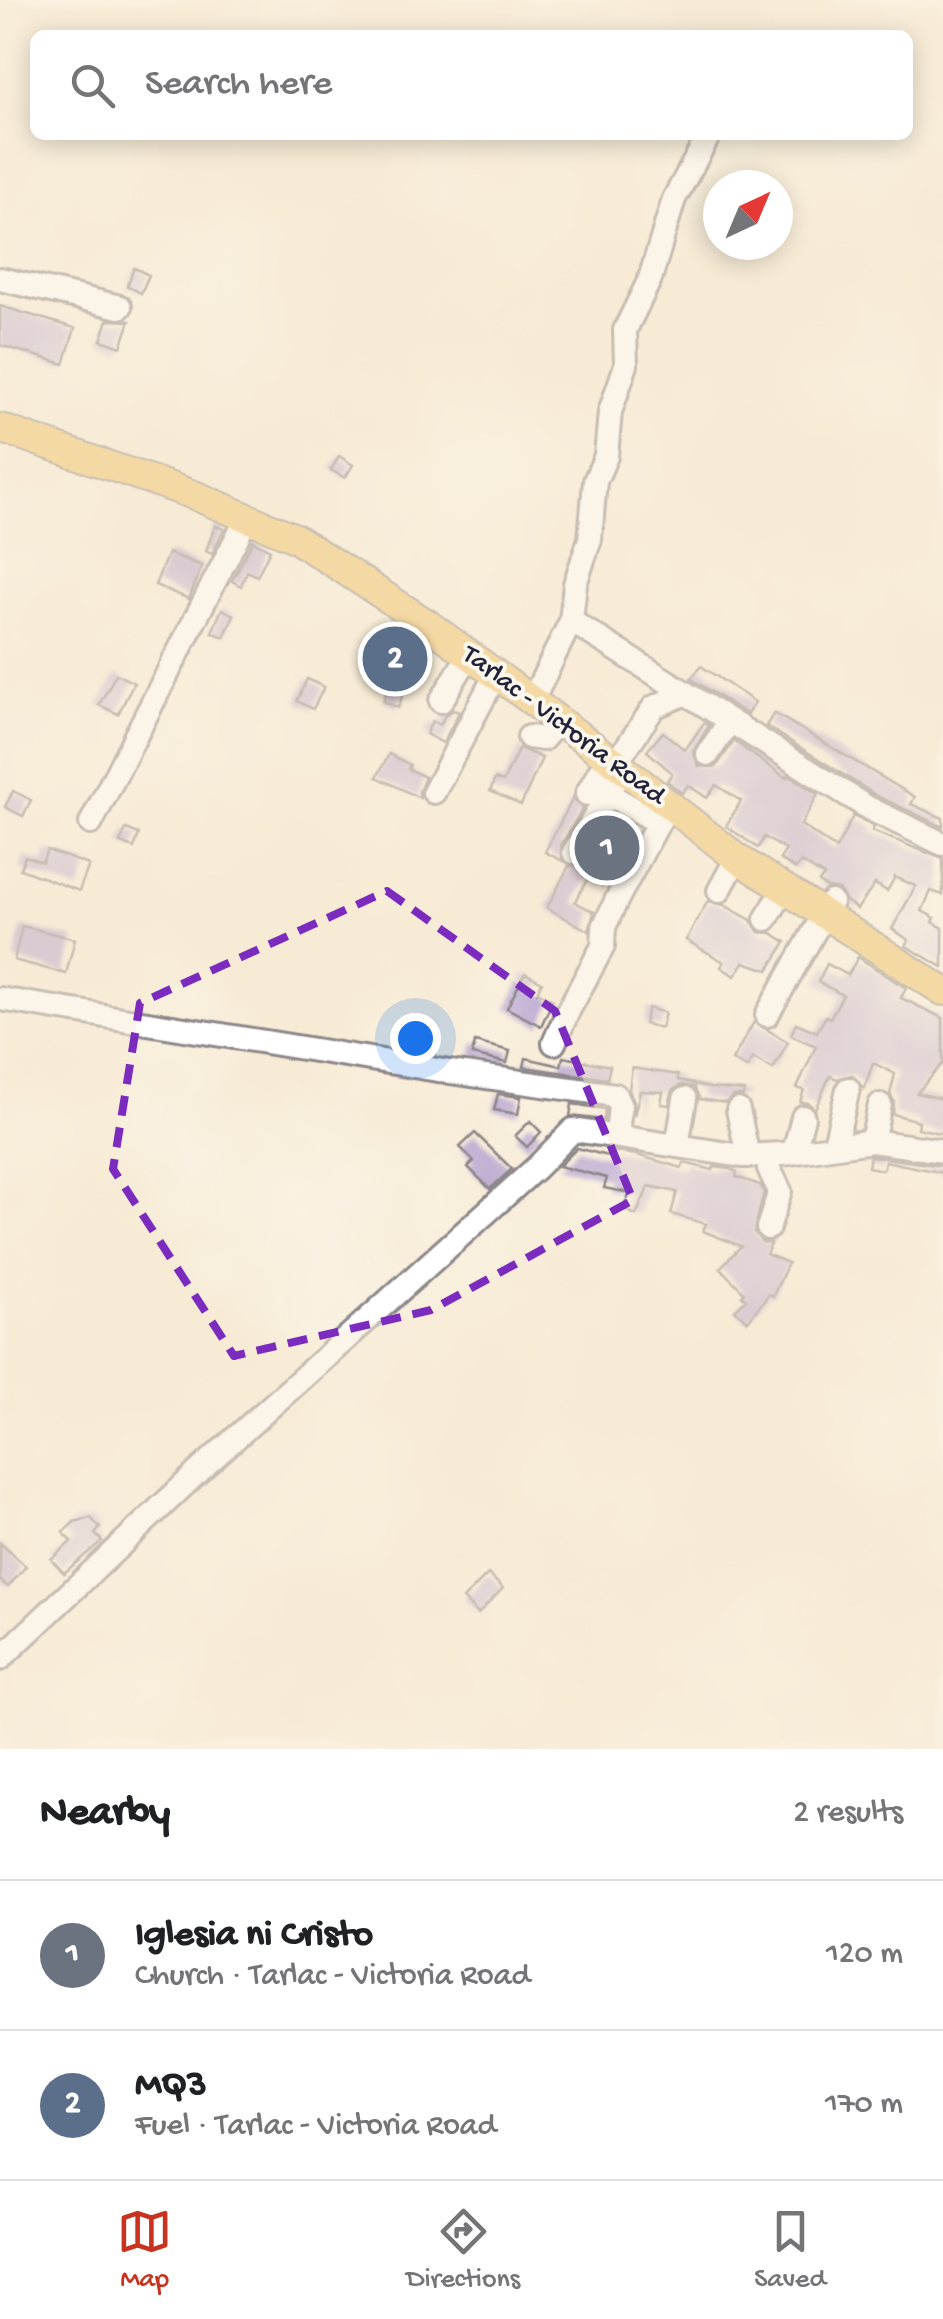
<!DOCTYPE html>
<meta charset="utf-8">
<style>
body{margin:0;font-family:"Gochi Hand",sans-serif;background:#f6f6f6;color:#202124}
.compass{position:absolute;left:703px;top:170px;width:90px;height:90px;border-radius:50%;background:#fff;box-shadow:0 5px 25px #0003;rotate:44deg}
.you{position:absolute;left:415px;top:1038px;width:35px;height:35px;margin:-25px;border:8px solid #fff;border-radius:50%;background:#1a73e8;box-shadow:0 0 0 15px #1a73e833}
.badge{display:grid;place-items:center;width:65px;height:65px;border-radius:50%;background:#c8321e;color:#fff;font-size:32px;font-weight:700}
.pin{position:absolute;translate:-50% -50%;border:5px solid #fff;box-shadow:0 2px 10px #0006}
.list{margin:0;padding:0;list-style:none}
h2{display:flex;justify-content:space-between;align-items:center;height:130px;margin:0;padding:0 40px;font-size:42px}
h2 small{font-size:32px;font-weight:400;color:#757577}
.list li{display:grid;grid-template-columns:65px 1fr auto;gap:30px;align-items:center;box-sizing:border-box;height:150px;padding:0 40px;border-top:2px solid #e0e0e0}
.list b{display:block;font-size:38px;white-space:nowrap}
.list p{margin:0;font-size:32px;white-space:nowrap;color:#757577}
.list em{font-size:32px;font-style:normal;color:#757577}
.icon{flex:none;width:55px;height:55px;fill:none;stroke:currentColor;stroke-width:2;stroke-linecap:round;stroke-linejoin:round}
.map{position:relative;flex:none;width:943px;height:1749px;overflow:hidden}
.search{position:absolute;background:#fff;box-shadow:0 5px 25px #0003;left:30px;right:30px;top:30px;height:110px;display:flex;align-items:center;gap:25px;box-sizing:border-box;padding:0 35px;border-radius:15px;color:#757577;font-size:38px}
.sheet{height:430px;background:#fff}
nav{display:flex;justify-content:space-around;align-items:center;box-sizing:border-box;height:140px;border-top:2px solid #e0e0e0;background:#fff;font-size:28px;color:#757577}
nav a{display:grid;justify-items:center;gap:5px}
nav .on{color:#c8321e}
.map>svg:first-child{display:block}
.building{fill:#b6a3cf}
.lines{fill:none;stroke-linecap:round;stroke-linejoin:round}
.minor-casing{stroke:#8c8688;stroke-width:28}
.major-casing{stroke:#8c8688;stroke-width:32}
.minor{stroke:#fff;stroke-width:22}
.major{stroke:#efc469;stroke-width:28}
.marked{fill:none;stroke:#7b2cbf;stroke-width:8;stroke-dasharray:20 12;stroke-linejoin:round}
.labels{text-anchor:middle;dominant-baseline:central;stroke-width:8;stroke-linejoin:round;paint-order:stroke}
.street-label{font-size:28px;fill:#22223b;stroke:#fbf7ec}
</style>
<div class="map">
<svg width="943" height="1749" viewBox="0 0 943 1749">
<rect width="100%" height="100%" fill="#fbf7ec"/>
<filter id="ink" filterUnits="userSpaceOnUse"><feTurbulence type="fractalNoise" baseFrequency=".01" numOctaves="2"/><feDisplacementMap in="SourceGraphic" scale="20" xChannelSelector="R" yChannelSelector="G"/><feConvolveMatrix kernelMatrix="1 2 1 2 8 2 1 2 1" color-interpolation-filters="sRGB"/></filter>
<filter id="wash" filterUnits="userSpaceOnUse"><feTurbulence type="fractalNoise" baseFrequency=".0048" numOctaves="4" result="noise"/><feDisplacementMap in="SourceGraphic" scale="40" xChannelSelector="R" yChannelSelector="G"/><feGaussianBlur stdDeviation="2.25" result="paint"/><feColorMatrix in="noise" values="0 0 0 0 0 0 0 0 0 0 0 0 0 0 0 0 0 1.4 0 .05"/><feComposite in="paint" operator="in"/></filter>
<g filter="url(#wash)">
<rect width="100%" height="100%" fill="#f7ebd6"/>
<g id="blocks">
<g class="building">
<polygon points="134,268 149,275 141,293 127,286"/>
<polygon points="0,306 75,328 64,364 0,345"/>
<polygon points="108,320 130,321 121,347 101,340"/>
<polygon points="339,456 353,465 345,478 331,470"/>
<polygon points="215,526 224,529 212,554 206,551"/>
<polygon points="253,541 270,550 257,576 247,571 241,586 232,581"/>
<polygon points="168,553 202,566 189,599 155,585"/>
<polygon points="222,609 234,615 224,637 212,632"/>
<polygon points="380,627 411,641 407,652 417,656 398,708 383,701 394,677 381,671 390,649 373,642"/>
<polygon points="701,666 755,702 747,714 691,679"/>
<polygon points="116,674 134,683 118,714 99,705"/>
<polygon points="307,679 324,687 313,709 297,701"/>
<polygon points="453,710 459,712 443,743 426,734 432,721 440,725 445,715"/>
<polygon points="774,713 915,797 911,804 943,818 943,827 877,796 768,727 766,726"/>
<polygon points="704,723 709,725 693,752 699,766 716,767 734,741 786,778 788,775 818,794 801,825 836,849 853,816 874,827 872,831 943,859 943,895 931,891 922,911 935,918 933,922 943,928 943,967 906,946 909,940 892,929 916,886 895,877 887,891 875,884 857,909 846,901 839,890 827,888 819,882 824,876 801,862 796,869 780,859 786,850 764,837 758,848 726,826 741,801 716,785 707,798 688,785 682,793 667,781 672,773 647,751 663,732 685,750"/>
<polygon points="519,748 542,758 521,805 490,791 495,779 503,782"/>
<polygon points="389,754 410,765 408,769 425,777 419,792 420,798 377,777"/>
<polygon points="13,791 31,800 23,816 5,807"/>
<polygon points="573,798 583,808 561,845 563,861 545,852"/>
<polygon points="614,814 632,825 603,886 588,878 575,902 594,912 589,931 547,908 569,866 580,865 586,860"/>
<polygon points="126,829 139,834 134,848 120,843"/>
<polygon points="47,850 89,865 79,891 20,869 25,856 42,862"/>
<polygon points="708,901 724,905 751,920 759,932 772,933 786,942 768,970 744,962 735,976 721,967 724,962 686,940"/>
<polygon points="22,926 75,939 66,974 14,960"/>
<polygon points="858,957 906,988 901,998 943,1018 943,1063 917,1093 943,1099 943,1134 918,1128 919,1121 893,1114 894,1101 890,1094 895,1074 873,1063 864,1089 852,1075 837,1079 830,1076 815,1109 808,1103 800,1102 804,1090 797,1088 816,1046 791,1035 796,1023 817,1032 826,1016 830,1018 843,995 818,982 827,964 848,975"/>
<polygon points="525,973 542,982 537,992 553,1000 541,1026 507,1008"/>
<polygon points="648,1008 665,1013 661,1028 644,1024"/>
<polygon points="754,1022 788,1042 773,1069 753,1058 747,1068 732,1060"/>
<polygon points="475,1042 510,1051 507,1063 472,1055"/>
<polygon points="415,1043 435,1043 435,1054 415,1051"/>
<polygon points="563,1057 610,1066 607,1079 524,1067 526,1058 561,1066"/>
<polygon points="632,1068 678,1075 678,1080 710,1088 744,1091 743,1096 734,1096 725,1103 700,1099 694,1087 681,1085 673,1090 669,1105 661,1104 663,1092 640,1091 634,1116 634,1101 629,1090"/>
<polygon points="498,1094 521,1097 518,1114 494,1110"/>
<polygon points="572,1104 605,1109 604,1120 570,1116"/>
<polygon points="530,1121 541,1132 527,1147 515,1136"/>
<polygon points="475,1133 512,1169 490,1189 468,1167 474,1161 460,1147"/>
<polygon points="577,1148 611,1157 612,1151 637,1155 682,1168 684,1163 713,1170 714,1167 730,1169 737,1172 736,1177 760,1185 764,1192 754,1232 762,1242 771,1243 766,1254 788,1263 773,1296 769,1294 748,1321 735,1310 746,1299 742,1296 744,1292 720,1268 741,1246 703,1231 706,1224 671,1214 677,1192 649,1186 636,1215 623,1209 630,1193 604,1188 607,1178 559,1166"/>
<polygon points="870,1156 943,1166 943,1173 885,1161 883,1170 868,1167"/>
<polygon points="91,1518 100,1528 95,1534 102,1541 64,1573 51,1559 72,1541 63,1533 74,1522"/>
<polygon points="0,1543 26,1566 8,1587 0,1580"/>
<polygon points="488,1574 503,1588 478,1614 463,1599"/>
</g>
</g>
</g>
<g filter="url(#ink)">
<use href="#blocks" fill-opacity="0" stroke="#8c8688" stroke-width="2.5"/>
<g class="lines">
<g class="minor-casing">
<g id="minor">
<polyline points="0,279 120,307"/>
<polyline points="571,621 575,584 590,539 595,481 606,456 610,412 626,365 625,330 650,279 674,199 709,135"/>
<polyline points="441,701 469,655"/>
<polyline points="532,701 571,621 870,809 943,844"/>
<polyline points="529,737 543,739 559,721"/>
<polyline points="708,754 729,722"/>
<polyline points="616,763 654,707 684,694"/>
<polyline points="434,792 496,674"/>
<polyline points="607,793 646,816"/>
<polyline points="587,794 608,757"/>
<polyline points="91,823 248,516"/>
<polyline points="574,852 623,769"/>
<polyline points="719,891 737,858"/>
<polyline points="766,919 785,888"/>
<polyline points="0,999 450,1072 615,1095 620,1106 617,1136"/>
<polyline points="767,1015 831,902"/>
<polyline points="554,1043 568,1011 603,946 604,927 617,899 668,805"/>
<polyline points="738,1110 748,1156"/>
<polyline points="872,1141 880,1105"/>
<polyline points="835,1144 848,1089"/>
<polyline points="677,1146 685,1099"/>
<polyline points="794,1152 803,1117"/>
<polyline points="768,1228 780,1191 769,1169 768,1156"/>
<polyline points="0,1659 201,1469 537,1167 573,1130 742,1156 783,1154 872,1141 943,1151"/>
</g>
</g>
<g class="major-casing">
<polyline id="major" points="0,428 194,495 295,538 429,625 616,763 737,858 943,991"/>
</g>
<use href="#minor" class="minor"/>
<use href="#major" class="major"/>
</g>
</g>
<path d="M0 0H943V1749H0ZM387 891 555 1011 633 1200 431 1310 234 1356 113 1169 140 1003Z" fill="#f7ebd6" fill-opacity=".55" fill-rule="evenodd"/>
<path class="marked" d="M387 891 555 1011 633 1200 431 1310 234 1356 113 1169 140 1003Z"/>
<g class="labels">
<g class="street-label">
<text transform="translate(563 726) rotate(37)">Tarlac - Victoria Road</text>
</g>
</g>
</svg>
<svg class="compass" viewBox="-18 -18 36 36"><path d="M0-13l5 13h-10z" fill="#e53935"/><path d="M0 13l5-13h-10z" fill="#757577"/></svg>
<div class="you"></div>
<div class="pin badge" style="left:607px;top:848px;background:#6b7280">1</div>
<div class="pin badge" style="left:395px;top:659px;background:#5c6f8a">2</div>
<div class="search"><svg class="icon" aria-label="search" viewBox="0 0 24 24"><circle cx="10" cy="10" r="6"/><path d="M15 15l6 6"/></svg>Search here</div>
</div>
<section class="sheet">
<h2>Nearby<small>2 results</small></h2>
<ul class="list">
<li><span class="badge" style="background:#6b7280">1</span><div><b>Iglesia ni Cristo</b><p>Church · Tarlac - Victoria Road</p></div><em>120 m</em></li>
<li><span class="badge" style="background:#5c6f8a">2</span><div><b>MQ3</b><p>Fuel · Tarlac - Victoria Road</p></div><em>170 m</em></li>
</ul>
</section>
<nav>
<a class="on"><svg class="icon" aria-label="map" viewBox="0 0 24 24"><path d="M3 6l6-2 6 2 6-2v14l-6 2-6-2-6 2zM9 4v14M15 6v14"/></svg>Map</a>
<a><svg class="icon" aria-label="directions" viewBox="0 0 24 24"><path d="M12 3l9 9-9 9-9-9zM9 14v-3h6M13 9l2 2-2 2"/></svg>Directions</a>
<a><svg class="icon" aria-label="saved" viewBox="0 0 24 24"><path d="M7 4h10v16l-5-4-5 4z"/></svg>Saved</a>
</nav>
